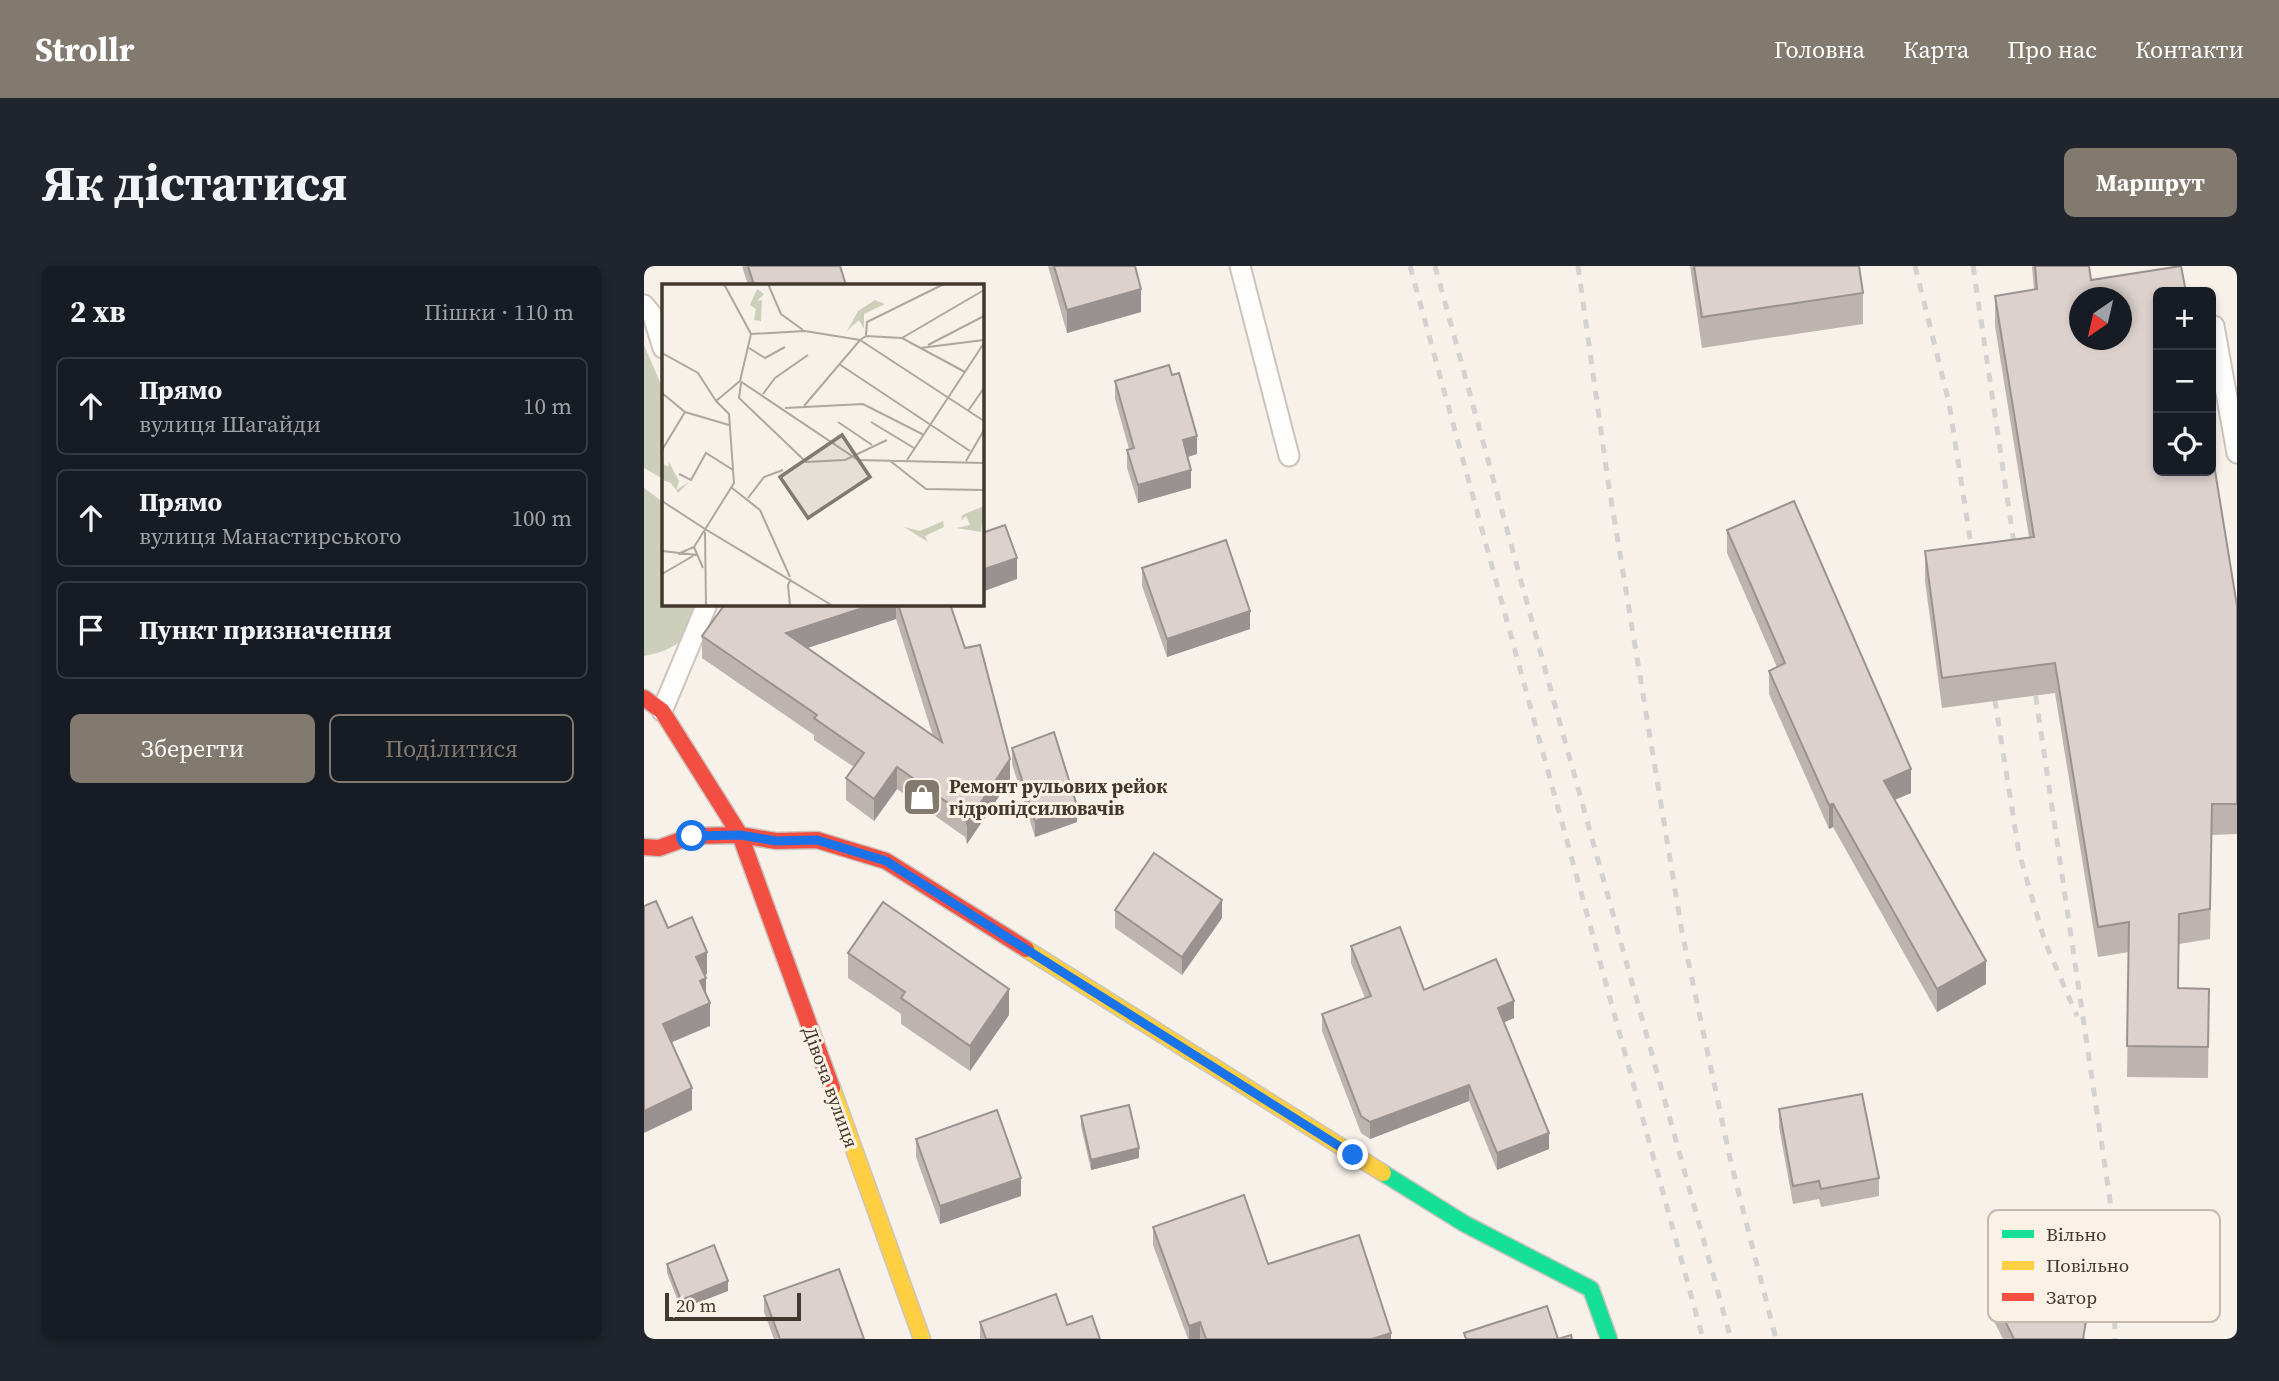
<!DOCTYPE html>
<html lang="uk">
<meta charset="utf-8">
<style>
body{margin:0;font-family:"Source Serif 4",serif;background:#20242c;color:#f1f3f6}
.controls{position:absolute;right:21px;top:21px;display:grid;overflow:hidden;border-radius:10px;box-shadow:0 4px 10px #0003}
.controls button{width:63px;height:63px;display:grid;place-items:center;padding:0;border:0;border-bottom:2px solid #363941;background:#171b24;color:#f1f3f6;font:35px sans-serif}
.compass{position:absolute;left:1425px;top:21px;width:63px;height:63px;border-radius:50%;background:#171b24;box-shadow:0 4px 10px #0003;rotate:214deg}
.scale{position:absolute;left:21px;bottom:18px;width:136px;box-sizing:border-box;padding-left:7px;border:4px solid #43382d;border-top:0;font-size:19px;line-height:24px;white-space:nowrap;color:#43382d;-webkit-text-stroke:5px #fcf1e5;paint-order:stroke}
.stop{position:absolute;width:21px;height:21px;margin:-16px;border:5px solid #1a73e8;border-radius:50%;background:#fff}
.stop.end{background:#1a73e8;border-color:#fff;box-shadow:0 2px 7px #0008}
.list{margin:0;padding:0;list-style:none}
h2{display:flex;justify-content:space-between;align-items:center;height:91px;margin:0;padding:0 28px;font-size:30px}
h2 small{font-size:23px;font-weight:400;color:#9ea1a6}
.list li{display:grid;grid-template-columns:46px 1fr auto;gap:21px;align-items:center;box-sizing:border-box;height:98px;margin:0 14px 14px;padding:0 14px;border:2px solid #363941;border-radius:10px}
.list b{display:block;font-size:26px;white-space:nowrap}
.list p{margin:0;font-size:23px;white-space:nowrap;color:#9ea1a6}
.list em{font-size:23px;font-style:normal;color:#9ea1a6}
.actions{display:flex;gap:14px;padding:21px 28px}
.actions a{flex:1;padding:16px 0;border:2px solid #82796f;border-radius:10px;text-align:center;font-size:24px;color:#82796f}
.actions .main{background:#82796f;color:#fff}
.icon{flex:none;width:38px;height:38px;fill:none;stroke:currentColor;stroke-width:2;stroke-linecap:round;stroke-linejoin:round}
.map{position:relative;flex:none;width:1593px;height:1073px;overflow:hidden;border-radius:10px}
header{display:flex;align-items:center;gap:42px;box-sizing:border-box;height:98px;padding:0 35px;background:#82796f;color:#fff}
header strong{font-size:33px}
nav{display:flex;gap:38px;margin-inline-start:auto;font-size:24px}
.intro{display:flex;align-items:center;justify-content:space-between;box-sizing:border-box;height:168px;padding:0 42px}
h1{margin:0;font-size:49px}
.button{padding:18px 32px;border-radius:10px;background:#82796f;color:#fff;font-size:24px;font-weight:700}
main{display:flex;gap:42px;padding:0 42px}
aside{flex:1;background:#171b24;border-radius:10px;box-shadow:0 4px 10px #0003}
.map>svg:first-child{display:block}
.forest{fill:#ccd0bb}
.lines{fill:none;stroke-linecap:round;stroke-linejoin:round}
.lane-casing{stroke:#ccc4bc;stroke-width:23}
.fast-casing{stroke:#ccc4bc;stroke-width:19}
.slow-casing{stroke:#ccc4bc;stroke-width:19}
.jam-casing{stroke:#ccc4bc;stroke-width:19}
.lane{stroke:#fefdfc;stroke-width:19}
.fast{stroke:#16e098;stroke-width:16}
.slow{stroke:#ffcf43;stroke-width:16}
.jam{stroke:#f24e42;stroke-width:16}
.rail{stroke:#d4d2d0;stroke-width:5;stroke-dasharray:9 9;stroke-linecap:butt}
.wall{fill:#bdb4b0;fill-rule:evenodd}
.shaded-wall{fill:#9a9290}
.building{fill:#dcd1cd;stroke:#9a9290;stroke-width:2;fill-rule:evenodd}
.route{stroke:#1a73e8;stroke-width:9}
.labels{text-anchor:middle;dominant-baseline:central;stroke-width:6;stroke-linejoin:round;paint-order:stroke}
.poi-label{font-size:19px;font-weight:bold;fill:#43382d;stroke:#fcf1e5;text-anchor:start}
.street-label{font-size:19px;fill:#43382d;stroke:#fcf1e5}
.inset-road{fill:none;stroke:#afa79e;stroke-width:2}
.view{fill:#82796f;fill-opacity:0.15;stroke:#82796f;stroke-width:3.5}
.inset-edge{fill:none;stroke:#43382d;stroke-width:3.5}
.key{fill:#fcf1e5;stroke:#c4baae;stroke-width:2}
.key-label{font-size:19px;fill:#43382d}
</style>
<header>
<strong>Strollr</strong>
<nav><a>Головна</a><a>Карта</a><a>Про нас</a><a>Контакти</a></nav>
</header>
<div class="intro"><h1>Як дістатися</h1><a class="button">Маршрут</a></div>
<main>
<aside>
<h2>2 хв<small>Пішки · 110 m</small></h2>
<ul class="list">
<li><svg class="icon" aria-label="ahead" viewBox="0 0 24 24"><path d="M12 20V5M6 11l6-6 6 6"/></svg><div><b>Прямо</b><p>вулиця Шагайди</p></div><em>10 m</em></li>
<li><svg class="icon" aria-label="ahead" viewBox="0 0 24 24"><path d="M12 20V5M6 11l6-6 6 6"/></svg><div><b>Прямо</b><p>вулиця Манастирського</p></div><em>100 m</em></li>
<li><svg class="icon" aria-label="arrive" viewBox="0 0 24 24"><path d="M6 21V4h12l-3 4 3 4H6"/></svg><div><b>Пункт призначення</b></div></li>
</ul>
<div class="actions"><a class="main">Зберегти</a><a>Поділитися</a></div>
</aside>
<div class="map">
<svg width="1593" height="1073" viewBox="0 0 1593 1073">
<rect width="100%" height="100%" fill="#f7f1ea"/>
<g class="forest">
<polygon points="0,79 19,123 19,213 0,202"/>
<path d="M0 222 19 236V338H53L54 359C36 378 26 385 0 390Z"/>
</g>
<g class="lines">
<g class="lane-casing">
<g id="lane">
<polyline points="596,0 645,190"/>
<polyline points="0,39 9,50 19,82"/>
<polyline points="1570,60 1593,187"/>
<polyline points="18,445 63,338"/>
</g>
</g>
<g class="fast-casing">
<polyline id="fast" points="739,907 821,958 947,1023 965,1073"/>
</g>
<g class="slow-casing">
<g id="slow">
<polyline points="382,683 739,907"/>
<polyline points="188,822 278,1073"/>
</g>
</g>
<g class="jam-casing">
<g id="jam">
<polyline points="0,432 18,445 96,569 188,822"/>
<polyline points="0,581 15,582 48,570 96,569 132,575 173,574 242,595 382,683"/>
</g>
</g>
<use href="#lane" class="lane"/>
<use href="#fast" class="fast"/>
<use href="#slow" class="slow"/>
<use href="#jam" class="jam"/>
<g class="rail">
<polyline points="766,0 1059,1073"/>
<polyline points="791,0 909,432 1087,1073"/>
<polyline points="934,0 964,215 1038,666 1087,897 1132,1073"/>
<polyline points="1271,0 1305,137 1330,298"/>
<polyline points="1329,0 1372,291"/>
<polyline points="1389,412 1469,955 1471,1073"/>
<polyline points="1348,416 1375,587 1401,676 1433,750"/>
</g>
</g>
<g class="wall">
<polygon points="98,0 196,0 202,19 104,19"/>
<polygon points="404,0 491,0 497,46 423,67"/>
<polygon points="1046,0 1215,0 1219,27 1219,58 1058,82"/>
<polygon points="1388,0 1445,0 1447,14 1593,340 1593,568 1568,569 1566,673 1535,678 1535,722 1565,723 1564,812 1483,811 1485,686 1454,691 1411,427 1298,442 1281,315 1281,285 1385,271 1351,60 1351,30 1390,24"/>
<polygon points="528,109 553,188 544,191 547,222 494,237 483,202 483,184 485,183 471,133 471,115"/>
<polygon points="1083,264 1267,527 1251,534 1342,718 1293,746 1189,561 1185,563 1125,428 1125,405 1133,401 1083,287"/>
<polygon points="498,302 606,363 523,391 498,320"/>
<path d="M81 338H306L366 514 323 578 321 571 253 523 230 555 202 534V512L210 501 170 474V469L58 392V370ZM252 353 289 470 163 382Z"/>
<polygon points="368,482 433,556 391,571 368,498"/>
<polygon points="471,644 578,652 538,709 471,662"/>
<polygon points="707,680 780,724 870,752 860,756 905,883 853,904 825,835 726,873 717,867 678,765 678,748 721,732 707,697"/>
<polygon points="204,687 365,749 326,805 257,758 257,748 204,712"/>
<polygon points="1135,843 1235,912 1235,930 1177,941 1175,933 1149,938 1135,861"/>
<polygon points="437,850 495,892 447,904 437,860"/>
<polygon points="272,873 377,930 296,958 272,891"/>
<polygon points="509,961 747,1073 544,1073 509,979"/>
<polygon points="23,998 84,1025 37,1043 23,1007"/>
<polygon points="1348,1029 1421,1053 1442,1073 1359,1073 1348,1051"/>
<polygon points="120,1030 220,1073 130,1073 120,1046"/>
<polygon points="336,1056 423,1059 456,1073 336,1073"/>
</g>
<g class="shaded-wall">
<polygon points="497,23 497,46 423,67 423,44"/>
<polygon points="553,170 553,188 539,192 539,174"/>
<polygon points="547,204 547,222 494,237 494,219"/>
<polygon points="373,292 373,313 338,326 338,304"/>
<polygon points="231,338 252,338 252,353 142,389 142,367"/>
<polygon points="606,345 606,363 523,391 523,373"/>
<polygon points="366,493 366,514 323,578 323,557"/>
<polygon points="253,501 253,523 230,555 230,533"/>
<polygon points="1267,503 1267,527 1240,538 1240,515"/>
<polygon points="1189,538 1189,561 1185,563 1185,539"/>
<polygon points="433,540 433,556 391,571 391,555"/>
<polygon points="578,634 578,652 538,709 538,691"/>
<polygon points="63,686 63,708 52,713 52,691"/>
<polygon points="1342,695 1342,718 1293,746 1293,723"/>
<polygon points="62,712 62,734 56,715"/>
<polygon points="365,723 365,749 326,805 326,780"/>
<polygon points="870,735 870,752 854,759 854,742"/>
<polygon points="66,737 66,760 19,780 19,758"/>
<polygon points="825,819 825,835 726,873 726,856"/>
<polygon points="48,822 48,844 0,867 0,845"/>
<polygon points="905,867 905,883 853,904 853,887"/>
<polygon points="495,882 495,892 447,904 447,894"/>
<polygon points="377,912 377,930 296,958 296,940"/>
<polygon points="84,1015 84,1025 37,1043 37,1034"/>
<polygon points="556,1056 556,1073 545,1073 545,1060"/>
<polygon points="747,1067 747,1073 728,1073"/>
</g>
<g class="building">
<polygon points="104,0 196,0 202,19 110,19"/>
<polygon points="410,0 491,0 497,23 423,44"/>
<polygon points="1050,0 1215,0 1219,27 1058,51"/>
<path d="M1391 0H1445L1447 14 1537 0 1542 26H1514V205H1567V180L1593 340V538H1568L1566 643 1535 648 1534 722 1565 723 1564 781 1483 780 1485 656 1454 661 1411 397 1298 412 1281 285 1390 271 1351 30 1393 23ZM1436 32H1478V74H1436Z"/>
<polygon points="525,99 528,109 535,107 553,170 539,174 547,204 494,219 483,184 490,182 471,115"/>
<polygon points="1150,235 1267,503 1240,515 1342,695 1293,723 1189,538 1185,539 1125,405 1141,397 1083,264"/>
<polygon points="361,259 373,292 338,304 338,267"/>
<polygon points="582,274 606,345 523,373 498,302"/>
<polygon points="81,338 231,338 142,367 298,476 254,338 306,338 321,382 336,379 366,493 323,557 321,549 253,501 230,533 202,512 220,487 170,452 173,449 58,370"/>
<polygon points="410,466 433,540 391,555 368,482"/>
<polygon points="510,587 578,634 538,691 471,644"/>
<polygon points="12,635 24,662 48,651 63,686 52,691 62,712 56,715 66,737 19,758 48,822 0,845 0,640"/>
<polygon points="239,636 365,723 326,780 257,732 261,726 204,687"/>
<polygon points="756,661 780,724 852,693 870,735 854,742 905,867 853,887 825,819 726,856 717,850 678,748 727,730 707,680"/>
<polygon points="1218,828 1235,912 1177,923 1175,915 1149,920 1135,843"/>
<polygon points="485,839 495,882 447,894 437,850"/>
<polygon points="353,844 377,912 296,940 272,873"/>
<polygon points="600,929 624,998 715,969 747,1067 728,1073 562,1073 556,1056 545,1060 509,961"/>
<polygon points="70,979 84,1015 37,1034 23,998"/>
<polygon points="195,1003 220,1073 136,1073 120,1030"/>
<polygon points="1399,1005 1421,1053 1442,1055 1439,1073 1370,1073 1348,1029"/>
<polygon points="412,1028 423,1059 448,1050 456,1073 342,1073 336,1056"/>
<polygon points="903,1040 914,1073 822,1073 820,1067"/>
<polygon points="927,1069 928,1073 914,1073"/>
</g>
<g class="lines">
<polyline class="route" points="48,570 96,569 132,575 173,574 242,595 709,889"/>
</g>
<defs>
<g id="shop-square" transform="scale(2.0125)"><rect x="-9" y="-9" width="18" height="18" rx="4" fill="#82796f" stroke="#fcf1e5"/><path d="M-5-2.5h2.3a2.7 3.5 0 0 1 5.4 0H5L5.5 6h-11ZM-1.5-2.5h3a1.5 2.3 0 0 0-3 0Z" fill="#fff"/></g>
</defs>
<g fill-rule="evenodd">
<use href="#shop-square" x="278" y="531"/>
</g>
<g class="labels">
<g class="poi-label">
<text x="305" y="520">Ремонт рульових рейок<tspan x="305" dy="22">гідропідсилювачів</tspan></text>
</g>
<g class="street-label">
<text transform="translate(187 821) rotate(70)">Дівоча вулиця</text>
</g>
</g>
<g transform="translate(18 18)">
<rect width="322" height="322" fill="#f7f1ea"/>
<path d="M95 5 102 10 95 17 100 16 99 37 92 36 94 25 88 21ZM213 16 223 20 202 30V45L197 36 185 47 196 27ZM7 178 17 197 14 206 27 198 16 209 9 199 0 196V179L6 183ZM322 222 319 248 294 244 308 241 304 232 299 237 300 231ZM281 237 282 243 263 252 266 258 242 243 258 247Z" fill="#ccd0bb"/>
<path class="inset-road" d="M106 0 119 30 141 46M89 50 143 47 198 56 204 52 240 54 303 88M204 51 205 38 282 0M240 54 322 6M266 61 322 32M87 64 103 74 123 63M258 64 322 56M0 69 36 89 54 117M177 80 308 167M78 97 196 176 322 179M79 99 77 114 144 178 183 176 225 156M0 109 23 128 67 141M101 110 113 94 146 71M142 122 198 56 322 137M123 124 201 120 262 151M306 127 322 104M176 138 210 161M209 138 252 164M0 166 23 128M227 176 264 205 322 206M245 176 322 59M304 177 322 146M17 190 29 196 44 169 71 186M70 204 98 226 128 293M86 214 102 193 121 186M0 217 43 245M43 245 171 322M43 248 44 322M32 263 41 284M0 267 35 271M16 270 32 263 72 199 67 130 54 117 78 97 89 50 62 0M0 290 31 272M128 322 126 301 129 295"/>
<path class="view" d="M180 151 208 193 146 234 118 193Z"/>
<rect width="322" height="322" class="inset-edge"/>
</g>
<rect x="1344" y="944" width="232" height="112" rx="10" class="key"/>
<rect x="1358" y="964" width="32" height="8" fill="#16e098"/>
<rect x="1358" y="995" width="32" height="9" fill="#ffcf43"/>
<rect x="1358" y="1027" width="32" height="8" fill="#f24e42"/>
<g class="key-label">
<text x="1402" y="975">Вільно</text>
<text x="1402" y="1006">Повільно</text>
<text x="1402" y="1038">Затор</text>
</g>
</svg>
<div class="controls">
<button>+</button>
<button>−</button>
<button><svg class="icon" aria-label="locate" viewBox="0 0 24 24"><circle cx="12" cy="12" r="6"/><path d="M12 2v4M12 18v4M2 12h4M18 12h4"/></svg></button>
</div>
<svg class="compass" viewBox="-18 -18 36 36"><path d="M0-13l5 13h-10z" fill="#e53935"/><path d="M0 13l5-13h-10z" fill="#9ea1a6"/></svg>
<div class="scale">20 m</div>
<div class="stop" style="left:48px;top:570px"></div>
<div class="stop end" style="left:709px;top:889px"></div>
</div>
</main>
